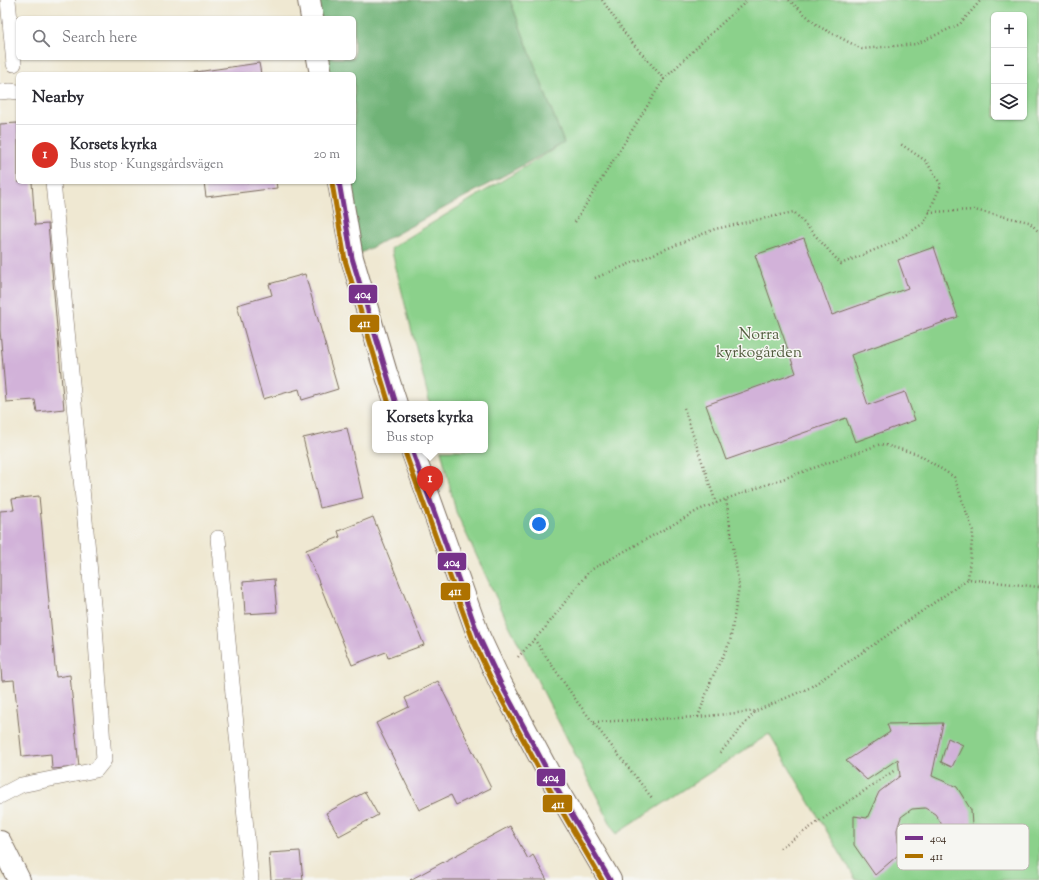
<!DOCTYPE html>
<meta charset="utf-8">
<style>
body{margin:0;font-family:"Sorts Mill Goudy",serif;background:#f7f7f7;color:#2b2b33}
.controls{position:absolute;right:12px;top:12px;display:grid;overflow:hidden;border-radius:6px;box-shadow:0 1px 3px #0004}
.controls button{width:36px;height:36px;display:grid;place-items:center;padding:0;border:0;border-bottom:1px solid #e1e1e2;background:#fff;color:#2b2b33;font:20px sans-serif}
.you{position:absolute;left:539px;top:524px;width:14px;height:14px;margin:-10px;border:3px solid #fff;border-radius:50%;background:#1a73e8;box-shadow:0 0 0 6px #1a73e833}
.badge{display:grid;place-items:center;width:26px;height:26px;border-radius:50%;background:#d93025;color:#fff;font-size:13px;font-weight:700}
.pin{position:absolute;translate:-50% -33px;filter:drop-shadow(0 1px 2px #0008)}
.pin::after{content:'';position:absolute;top:21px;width:14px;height:12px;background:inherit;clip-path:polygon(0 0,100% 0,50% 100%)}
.popup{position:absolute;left:372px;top:401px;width:116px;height:52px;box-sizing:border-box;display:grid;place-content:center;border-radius:6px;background:#fff;filter:drop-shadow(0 1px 3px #0005);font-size:13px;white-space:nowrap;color:#7c7c81}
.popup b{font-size:15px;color:#2b2b33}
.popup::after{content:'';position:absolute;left:50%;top:100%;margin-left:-8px;border:8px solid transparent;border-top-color:#fff}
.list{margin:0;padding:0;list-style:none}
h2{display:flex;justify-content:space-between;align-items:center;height:52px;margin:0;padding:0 16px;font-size:17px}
h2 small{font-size:13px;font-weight:400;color:#7c7c81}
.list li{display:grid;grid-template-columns:26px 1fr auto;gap:12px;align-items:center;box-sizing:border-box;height:60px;padding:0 16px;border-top:1px solid #e1e1e2}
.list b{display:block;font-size:15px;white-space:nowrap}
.list p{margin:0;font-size:13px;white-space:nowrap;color:#7c7c81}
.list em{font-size:13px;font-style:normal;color:#7c7c81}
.icon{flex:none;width:22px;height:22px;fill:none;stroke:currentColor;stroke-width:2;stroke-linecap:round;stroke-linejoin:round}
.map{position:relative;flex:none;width:1039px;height:880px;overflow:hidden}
.search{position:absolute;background:#fff;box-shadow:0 1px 3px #0004;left:16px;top:16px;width:340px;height:44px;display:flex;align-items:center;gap:10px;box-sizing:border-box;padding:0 14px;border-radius:6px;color:#7c7c81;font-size:15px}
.panel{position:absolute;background:#fff;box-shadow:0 1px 3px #0004;left:16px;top:72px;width:340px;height:112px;border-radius:6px}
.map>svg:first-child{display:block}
.green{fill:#8bd18b;stroke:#637e54;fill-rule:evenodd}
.forest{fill:#70b377;stroke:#566e4a}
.building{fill:#d2b2d9}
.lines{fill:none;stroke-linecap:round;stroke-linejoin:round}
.lane-casing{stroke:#7a6c5d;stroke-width:16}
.street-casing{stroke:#7a6c5d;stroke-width:24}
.path{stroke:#7a6c5d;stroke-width:2.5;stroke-dasharray:1 3;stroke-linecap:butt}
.lane{stroke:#fff;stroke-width:15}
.street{stroke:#fff;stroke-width:22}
.bus-1-casing{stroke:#f6f6f2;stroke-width:8}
.bus-2-casing{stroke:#f6f6f2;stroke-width:8}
.bus-1{stroke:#77328a;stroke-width:5}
.bus-2{stroke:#ae7200;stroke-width:5}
.labels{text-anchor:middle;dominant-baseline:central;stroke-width:3;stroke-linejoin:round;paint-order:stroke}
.park-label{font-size:16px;fill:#535c3f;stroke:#f6f6f2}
.key{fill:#f6f6f2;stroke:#beb9b2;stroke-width:1}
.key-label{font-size:11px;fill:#3b2a1e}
.line-badge{stroke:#f6f6f2;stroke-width:1.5}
.badge-label{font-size:11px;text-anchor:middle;font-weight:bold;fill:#fff}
</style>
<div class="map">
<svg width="1039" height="880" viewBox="0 0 1039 880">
<rect width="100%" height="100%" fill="#f6f6f2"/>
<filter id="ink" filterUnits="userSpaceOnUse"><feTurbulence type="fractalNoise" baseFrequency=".025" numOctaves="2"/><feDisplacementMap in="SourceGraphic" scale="8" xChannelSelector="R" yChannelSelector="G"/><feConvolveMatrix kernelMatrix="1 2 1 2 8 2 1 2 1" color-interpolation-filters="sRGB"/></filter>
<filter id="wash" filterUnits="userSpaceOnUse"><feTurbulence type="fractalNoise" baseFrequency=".012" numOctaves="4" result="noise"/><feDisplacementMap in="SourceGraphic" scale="16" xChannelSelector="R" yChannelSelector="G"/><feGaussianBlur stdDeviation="0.9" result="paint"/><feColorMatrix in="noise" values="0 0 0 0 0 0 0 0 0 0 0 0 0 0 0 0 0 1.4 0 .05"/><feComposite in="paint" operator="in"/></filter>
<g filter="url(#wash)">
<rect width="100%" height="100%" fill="#efe8d2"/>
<path class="green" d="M510 0H1039V880H856L769 734 616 834 508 623 456 512 441 450H485V404H430L391 248 564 143ZM994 15H1024V117H994Z"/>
<polygon class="forest" points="309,0 510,0 564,143 352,258 339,182 354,182 354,74 321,74 318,58 354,58 354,18 312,18"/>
<g id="blocks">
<g class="building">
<polygon points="259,63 261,74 189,74 189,73"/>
<polygon points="18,123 18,182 32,182 35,225 48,224 64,409 37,412 35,400 6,402 0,330 0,124"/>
<polygon points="204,182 276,182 277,188 206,197"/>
<polygon points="804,238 832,315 908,288 898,260 934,247 958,317 851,355 868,405 905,392 915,420 855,442 846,418 726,460 706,405 796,373 755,255"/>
<polygon points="305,274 338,389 302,400 299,389 263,399 237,305 272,295 269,284"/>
<polygon points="347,428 363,498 320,508 303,438"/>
<polygon points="39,496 56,677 70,675 79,767 52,769 51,754 22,757 14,680 2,681 0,658 0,511 14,510 12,499"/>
<polygon points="373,517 424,645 388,658 386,652 352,665 306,550 340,537 338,531"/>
<polygon points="274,579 277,612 245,614 243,582"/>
<polygon points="438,681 491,788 456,805 451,795 419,810 376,723 409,707 405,698"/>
<polygon points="943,723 932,776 957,787 971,810 973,842 959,866 937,844 941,835 941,823 935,814 925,808 912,809 901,817 897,830 898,842 904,850 875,875 854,845 854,816 867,818 879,792 900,776 898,759 867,780 846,761 890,732 887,724"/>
<polygon points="948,738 963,745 952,767 941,762"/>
<polygon points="365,792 378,815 339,836 326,813"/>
<polygon points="510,826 528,859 533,855 547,880 410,880"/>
<polygon points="300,851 303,880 271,880 269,853"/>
</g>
</g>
</g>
<g filter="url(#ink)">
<use href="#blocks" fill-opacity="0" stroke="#7a6c5d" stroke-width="1"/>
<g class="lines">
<g class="lane-casing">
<g id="lane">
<polyline points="8,0 14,64"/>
<polyline points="0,92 10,91 18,92"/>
<polyline points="218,538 251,880"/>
<polyline points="0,796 21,785 96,770 104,760 95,626 53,182"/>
</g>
</g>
<g class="street-casing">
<g id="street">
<polyline points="309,0 312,18"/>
<polyline points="318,58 321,74"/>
<polyline points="339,182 352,258 386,373 396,404"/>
<polyline points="412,450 479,637 501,684 562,798 610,880"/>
<polyline points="0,842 19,880"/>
</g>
</g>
<g class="path">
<polyline points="602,0 629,39 664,79 721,24 748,0"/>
<polyline points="789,0 818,26 862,49 916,44 960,24 981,0"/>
<polyline points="929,212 974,210 1029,222 1039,232"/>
<polyline points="575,222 664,79"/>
<polyline points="595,278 715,229 794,212 841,264 896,241 924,223 941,185 926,161 899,143"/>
<polyline points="684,408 716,503"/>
<polyline points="534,639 578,703 652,798"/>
<polyline points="518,657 545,628 589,571 699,510 726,499 881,444 918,454 954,477 973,531 968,579"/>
<polyline points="698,717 712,678 730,642 739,586 726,499"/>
<polyline points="594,722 698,717 756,711"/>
<polyline points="720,753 756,711 809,688 882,639 968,579 1039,587"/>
<polyline points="780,848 895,770"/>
</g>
<use href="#lane" class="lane"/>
<use href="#street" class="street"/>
<g class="bus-1-casing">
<g id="bus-1">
<polyline points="339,182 352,258 396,404"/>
<polyline points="412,450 479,637 501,684 562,798 610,880"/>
</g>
</g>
<g class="bus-2-casing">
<g id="bus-2">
<polyline points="332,183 345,260 389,404"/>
<polyline points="405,452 473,640 495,687 556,801 602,880"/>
</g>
</g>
<use href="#bus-1" class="bus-1"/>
<use href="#bus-2" class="bus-2"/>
</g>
</g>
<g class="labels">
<g class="park-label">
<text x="759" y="335">Norra<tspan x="759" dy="18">kyrkogården</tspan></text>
</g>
</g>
<rect x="897" y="824" width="132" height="46" rx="6" class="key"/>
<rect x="905" y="836" width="18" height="4" fill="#77328a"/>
<rect x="905" y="854" width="18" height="4" fill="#ae7200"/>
<g class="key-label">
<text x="930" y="842">404</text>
<text x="930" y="860">411</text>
</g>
<g class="line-badge">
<rect x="348" y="284" width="30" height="20" rx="4" fill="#77328a"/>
<rect x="349" y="314" width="31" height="19" rx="4" fill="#ae7200"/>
<rect x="437" y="552" width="30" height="19" rx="4" fill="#77328a"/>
<rect x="440" y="582" width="31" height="19" rx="4" fill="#ae7200"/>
<rect x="536" y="768" width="30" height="19" rx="4" fill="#77328a"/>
<rect x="542" y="794" width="31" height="19" rx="4" fill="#ae7200"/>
</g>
<g class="badge-label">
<text x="363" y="298">404</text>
<text x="364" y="327">411</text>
<text x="452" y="566">404</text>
<text x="455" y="595">411</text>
<text x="551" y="781">404</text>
<text x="558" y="808">411</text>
</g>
</svg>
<div class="controls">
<button>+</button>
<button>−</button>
<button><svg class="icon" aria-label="layers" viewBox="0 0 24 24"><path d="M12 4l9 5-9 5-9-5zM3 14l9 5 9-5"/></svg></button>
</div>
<div class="you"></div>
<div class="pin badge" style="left:430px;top:499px">1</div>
<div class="popup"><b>Korsets kyrka</b>Bus stop</div>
<div class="search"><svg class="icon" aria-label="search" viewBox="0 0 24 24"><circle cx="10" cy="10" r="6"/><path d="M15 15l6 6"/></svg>Search here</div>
<section class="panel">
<h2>Nearby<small></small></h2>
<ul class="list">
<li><span class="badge">1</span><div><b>Korsets kyrka</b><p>Bus stop · Kungsgårdsvägen</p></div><em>20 m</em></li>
</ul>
</section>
</div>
